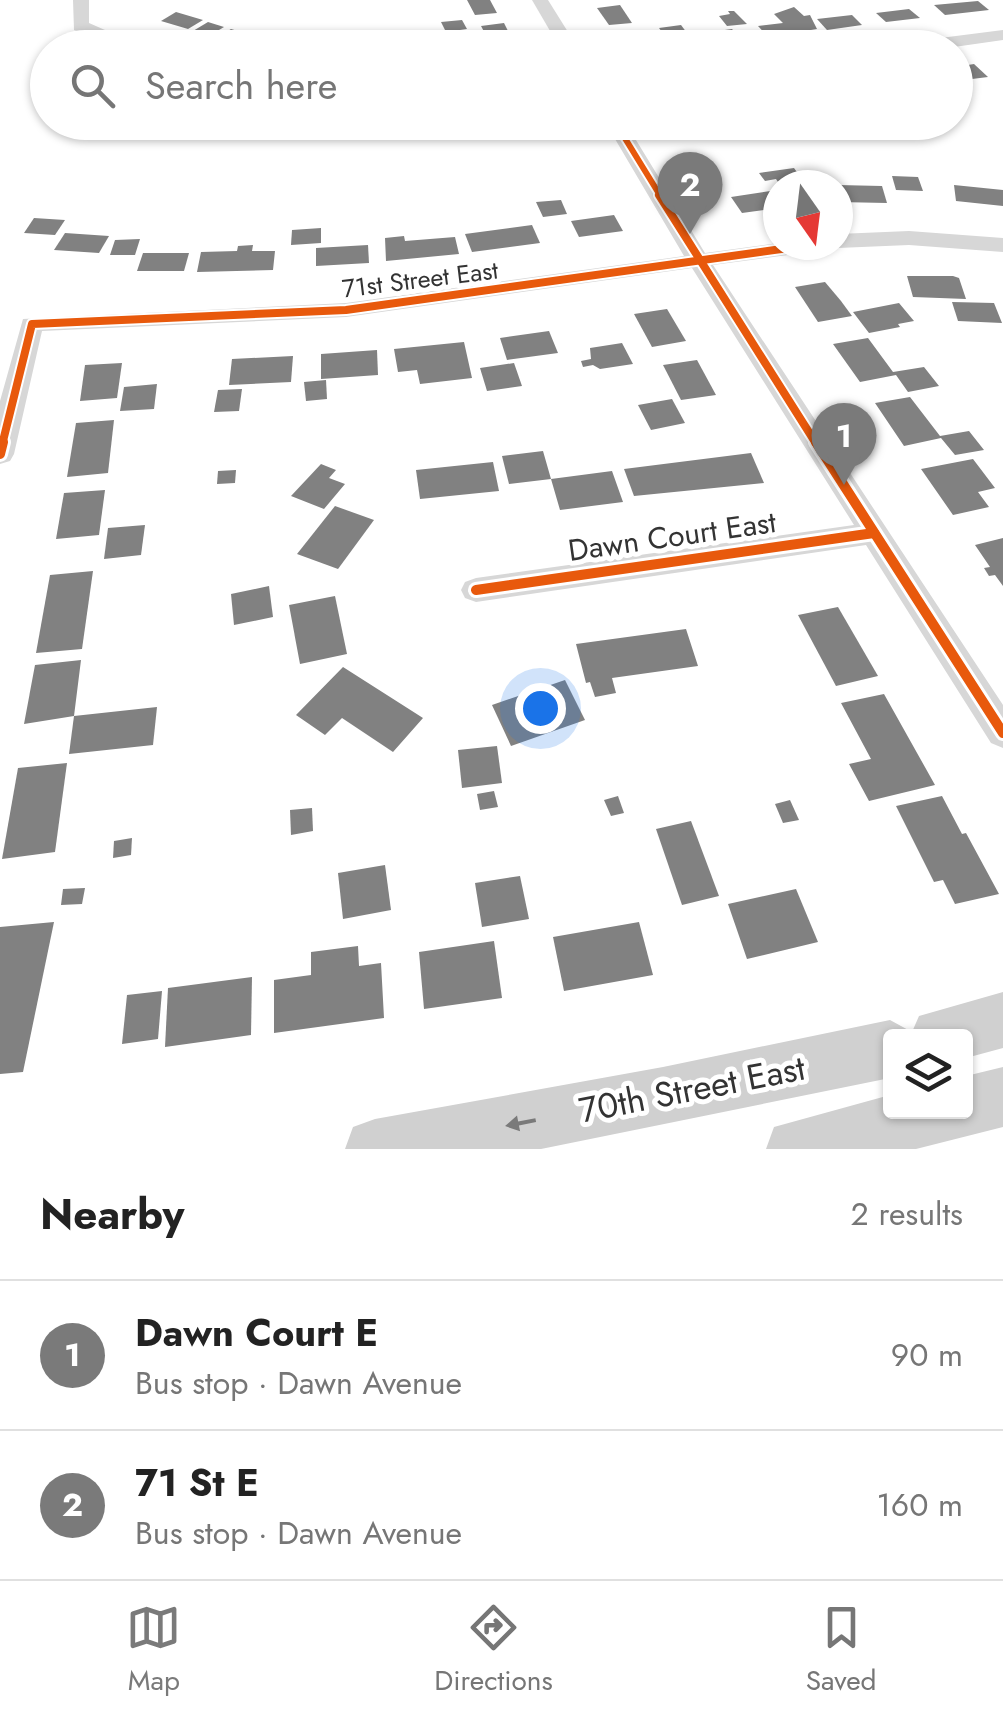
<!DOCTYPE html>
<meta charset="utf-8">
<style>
body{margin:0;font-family:Jost,sans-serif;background:#f6f6f6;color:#222}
.controls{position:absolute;right:30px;bottom:30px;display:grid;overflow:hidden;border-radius:10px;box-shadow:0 2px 8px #0004}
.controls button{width:90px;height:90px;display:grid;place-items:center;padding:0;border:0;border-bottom:2px solid #e0e0e0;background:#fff;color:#222;font:50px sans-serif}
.compass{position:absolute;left:763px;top:170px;width:90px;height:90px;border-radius:50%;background:#fff;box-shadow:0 2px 8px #0004;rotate:166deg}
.you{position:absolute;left:540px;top:708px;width:35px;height:35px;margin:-25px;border:8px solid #fff;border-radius:50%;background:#1a73e8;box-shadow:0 0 0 15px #1a73e833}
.badge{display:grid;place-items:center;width:65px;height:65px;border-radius:50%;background:#7a7a7a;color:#fff;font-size:32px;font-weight:700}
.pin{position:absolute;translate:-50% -82px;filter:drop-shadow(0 2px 5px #0008)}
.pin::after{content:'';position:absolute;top:52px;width:35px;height:30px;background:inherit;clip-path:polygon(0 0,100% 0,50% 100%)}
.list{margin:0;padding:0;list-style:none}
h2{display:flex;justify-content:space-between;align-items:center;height:130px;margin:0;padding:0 40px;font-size:42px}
h2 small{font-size:32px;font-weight:400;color:#767676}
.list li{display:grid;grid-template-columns:65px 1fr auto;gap:30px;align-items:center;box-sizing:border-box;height:150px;padding:0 40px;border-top:2px solid #e0e0e0}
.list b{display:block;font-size:38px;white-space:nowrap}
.list p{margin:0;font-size:32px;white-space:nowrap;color:#767676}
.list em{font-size:32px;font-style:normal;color:#767676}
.icon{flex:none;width:55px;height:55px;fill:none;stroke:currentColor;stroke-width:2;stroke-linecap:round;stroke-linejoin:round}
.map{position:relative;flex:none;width:1003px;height:1149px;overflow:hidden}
.search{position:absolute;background:#fff;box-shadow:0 2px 8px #0004;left:30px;right:30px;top:30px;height:110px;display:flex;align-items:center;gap:25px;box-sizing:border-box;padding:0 35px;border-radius:55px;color:#767676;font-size:38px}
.sheet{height:430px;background:#fff}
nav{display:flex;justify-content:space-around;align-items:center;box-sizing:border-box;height:140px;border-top:2px solid #e0e0e0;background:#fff;font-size:28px;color:#767676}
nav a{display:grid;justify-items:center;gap:5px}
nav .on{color:#7a7a7a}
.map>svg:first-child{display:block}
.building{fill:#818181}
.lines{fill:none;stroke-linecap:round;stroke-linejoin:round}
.minor{fill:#d7d7d7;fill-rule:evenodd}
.secondary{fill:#d0d0d0;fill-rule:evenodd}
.cycleway-far2-casing{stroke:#fff;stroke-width:10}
.cycleway-far1-casing{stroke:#fff;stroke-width:12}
.cycleway-casing{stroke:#fff;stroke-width:16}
.cycleway-far2{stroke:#e8590c;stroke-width:6}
.cycleway-far1{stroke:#e8590c;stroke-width:8}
.cycleway{stroke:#e8590c;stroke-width:10}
.oneway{fill:#7a7a7a}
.labels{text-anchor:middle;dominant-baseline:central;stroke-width:10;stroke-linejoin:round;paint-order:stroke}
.far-street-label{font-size:25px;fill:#333;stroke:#fff}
.street-label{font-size:30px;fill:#333;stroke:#fff}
.near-street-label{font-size:35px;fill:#333;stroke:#fff}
</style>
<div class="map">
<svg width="1003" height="1149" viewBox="0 0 1003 1149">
<rect width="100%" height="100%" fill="#fff"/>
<g class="building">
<polygon points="467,0 490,0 497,13 475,15"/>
<polygon points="978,1 989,10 945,15 934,5"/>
<polygon points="620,5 632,23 609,25 597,8"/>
<polygon points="794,7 804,16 810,15 817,29 768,37 758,26 783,23 774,14"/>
<polygon points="909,9 920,18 886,22 876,13"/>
<polygon points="728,11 734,11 747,24 727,26 719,16 730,14"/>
<polygon points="176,12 203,20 188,29 161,21"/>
<polygon points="852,15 862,25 827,30 817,19"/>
<polygon points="462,20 467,29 446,32 441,22"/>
<polygon points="208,22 224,27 209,36 193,31"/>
<polygon points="504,23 512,39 489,41 481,26"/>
<polygon points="681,25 690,37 667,39 659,28"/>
<polygon points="231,29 268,40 274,36 283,38 278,42 285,44 279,48 245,48 215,39"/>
<polygon points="732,29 741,39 705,44 696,34"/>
<polygon points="661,37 669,48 626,48 622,41"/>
<polygon points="974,64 988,77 956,81 956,67"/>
<polygon points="794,168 804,182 780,185 776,179 765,181 759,173"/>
<polygon points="892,176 918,177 923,191 896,190"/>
<polygon points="838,185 882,186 887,203 838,202"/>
<polygon points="954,185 1003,190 1003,206 956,201"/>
<polygon points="777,190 778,208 742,213 731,197"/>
<polygon points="561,200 567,214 543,217 536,202"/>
<polygon points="614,215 623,231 579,237 571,221"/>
<polygon points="34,218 65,220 55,235 24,233"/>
<polygon points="532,225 540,243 472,252 465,234"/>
<polygon points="321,228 321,243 291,245 292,230"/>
<polygon points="65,233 109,236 99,253 54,250"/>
<polygon points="404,236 405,241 455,237 459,254 386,261 385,238"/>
<polygon points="140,239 135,255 110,255 115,240"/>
<polygon points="253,245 252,251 275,251 273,270 197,272 201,252 237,251 238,246"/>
<polygon points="368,245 369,263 316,266 316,248"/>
<polygon points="143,253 189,253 184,271 137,271"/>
<polygon points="907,276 953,276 959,278 966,299 913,297"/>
<polygon points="825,282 841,301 852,316 818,322 795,287"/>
<polygon points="952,302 994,303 1002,323 958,321"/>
<polygon points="899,303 914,321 898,324 900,327 869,333 853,312"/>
<polygon points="667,309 686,341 652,347 634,314"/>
<polygon points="549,331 558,353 507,360 500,338"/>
<polygon points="868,338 893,372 924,367 939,386 908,392 896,375 860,382 833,344"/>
<polygon points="464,342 472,378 420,384 417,370 398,372 394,349"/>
<polygon points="622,343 633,364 600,369 593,365 583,367 581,361 591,359 590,348"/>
<polygon points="377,350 378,375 321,379 321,354"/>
<polygon points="293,356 291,382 229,385 232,359"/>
<polygon points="697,360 716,395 681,400 663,365"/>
<polygon points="122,363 117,398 80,401 85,365"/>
<polygon points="514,363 522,386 487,391 480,368"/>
<polygon points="326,380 327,399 306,401 304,382"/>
<polygon points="157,384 154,409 120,411 124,387"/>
<polygon points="242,389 239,411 214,412 218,390"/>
<polygon points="910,397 940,436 969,431 984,450 955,455 941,438 904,446 875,403"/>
<polygon points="672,399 685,423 651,430 638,405"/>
<polygon points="114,420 108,473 67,477 76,423"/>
<polygon points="543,451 551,479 612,471 623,502 560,510 551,479 509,484 502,456"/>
<polygon points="751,453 764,483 634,496 624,469"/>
<polygon points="973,459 995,488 978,492 989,507 953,515 921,469"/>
<polygon points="493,462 499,491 420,499 416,470"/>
<polygon points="321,464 336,470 329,478 345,484 324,509 291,496"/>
<polygon points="236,470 235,483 217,484 218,471"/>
<polygon points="105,490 99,535 56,539 64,493"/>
<polygon points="335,506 374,520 338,569 297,554"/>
<polygon points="145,525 141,555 104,559 108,528"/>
<polygon points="1003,538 1003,586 995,575 989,576 984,568 990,567 975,545"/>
<polygon points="93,571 82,649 36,653 50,575"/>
<polygon points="269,586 273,617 234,625 231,594"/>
<polygon points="335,596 347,654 300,664 289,605"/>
<polygon points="838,607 878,676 836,686 798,615"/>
<polygon points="686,629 698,666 612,678 616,693 595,697 590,682 586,683 576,644"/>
<polygon points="81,660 74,716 24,724 35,665"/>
<polygon points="343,667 423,718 393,752 342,718 325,735 296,715"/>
<polygon points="565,680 585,720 511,746 492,705"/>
<polygon points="884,694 935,785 869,801 849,764 871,759 841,703"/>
<polygon points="157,707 153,745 69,754 74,716"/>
<polygon points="497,746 502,783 462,788 458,750"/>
<polygon points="67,763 55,852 2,859 18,768"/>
<polygon points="494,791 498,807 480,810 477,794"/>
<polygon points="618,796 624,813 611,816 604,800"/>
<polygon points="942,796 962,834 966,833 999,894 955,904 943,880 934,882 896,806"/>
<polygon points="790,800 799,820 783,823 775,804"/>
<polygon points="312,808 313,831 291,835 290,810"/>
<polygon points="691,821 719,896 682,905 656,829"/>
<polygon points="132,838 131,855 113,858 114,841"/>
<polygon points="385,865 391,910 343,919 338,873"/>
<polygon points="520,876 529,919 482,927 475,883"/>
<polygon points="85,888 82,904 61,905 63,889"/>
<polygon points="796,889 818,942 747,959 728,904"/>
<polygon points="54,922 23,1072 0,1074 0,927"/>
<polygon points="639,922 653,975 564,991 553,937"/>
<polygon points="494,941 502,998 424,1009 419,952"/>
<polygon points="358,946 359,966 381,963 384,1018 274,1033 274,980 311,975 311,952"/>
<polygon points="252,977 251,1035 165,1047 168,988"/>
<polygon points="162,991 158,1039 122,1044 127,995"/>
</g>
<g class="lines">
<g class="minor">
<polygon points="73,0 89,0 89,23 146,48 119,48 74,30"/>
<polygon points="532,0 548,0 578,48 560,48"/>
<polygon points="1003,30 1003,40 947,48 892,48 901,43"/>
<polygon points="605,122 625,122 705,253 778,243 821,245 810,252 713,265 1003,705 1003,748 991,743 866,545 476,602 465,598 461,590 465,582 476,578 854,525 692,268 346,317 42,331 14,454 10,461 0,464 0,401 23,319 346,303 684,256"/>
<polygon points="909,231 1003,238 1003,252 909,245 838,248 830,245 838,245 838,234"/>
</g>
<g class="secondary">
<polygon points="1003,992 1003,1048 966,1058 966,1036 890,1036 890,1078 541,1149 345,1149 353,1127 375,1119 663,1067 890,1020 912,1032 919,1016"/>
<polygon points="1003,1067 1003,1127 916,1149 766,1149 774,1127 890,1095 890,1112 966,1112 966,1076"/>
</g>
<g class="cycleway-far2-casing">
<polyline id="cycleway-far2" points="615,122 661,197"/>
</g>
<g class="cycleway-far1-casing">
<g id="cycleway-far1">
<polyline points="659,195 817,445"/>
<polyline points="2,445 32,324 346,310 810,245"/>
</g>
</g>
<g class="cycleway-casing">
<g id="cycleway">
<polyline points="816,442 1003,733"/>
<polyline points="0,454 3,442"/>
<polyline points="476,590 874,533"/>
</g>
</g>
<use href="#cycleway-far2" class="cycleway-far2"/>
<use href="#cycleway-far1" class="cycleway-far1"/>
<use href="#cycleway" class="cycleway"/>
</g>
<defs><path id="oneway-solid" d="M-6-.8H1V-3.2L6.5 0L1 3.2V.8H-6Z" transform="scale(2.5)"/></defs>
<use class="oneway" href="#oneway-solid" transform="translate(521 1123) rotate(169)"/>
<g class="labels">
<g class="far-street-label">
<text transform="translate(420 279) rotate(-7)">71st Street East</text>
</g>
<g class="street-label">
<text transform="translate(672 536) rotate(-8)">Dawn Court East</text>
</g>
<g class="near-street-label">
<text transform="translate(692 1089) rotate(-11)">70th Street East</text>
</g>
</g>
</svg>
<div class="controls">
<button><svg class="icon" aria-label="layers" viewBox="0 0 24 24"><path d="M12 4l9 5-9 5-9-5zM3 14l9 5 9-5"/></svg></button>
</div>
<svg class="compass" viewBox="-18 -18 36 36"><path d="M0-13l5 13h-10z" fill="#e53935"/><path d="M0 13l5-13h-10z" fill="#767676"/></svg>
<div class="you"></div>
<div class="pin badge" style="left:844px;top:485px">1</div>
<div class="pin badge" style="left:690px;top:234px">2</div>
<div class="search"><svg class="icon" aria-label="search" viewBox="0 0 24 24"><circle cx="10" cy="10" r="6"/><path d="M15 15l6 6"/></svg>Search here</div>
</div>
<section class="sheet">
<h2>Nearby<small>2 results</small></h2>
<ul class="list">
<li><span class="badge">1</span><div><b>Dawn Court E</b><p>Bus stop · Dawn Avenue</p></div><em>90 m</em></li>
<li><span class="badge">2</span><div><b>71 St E</b><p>Bus stop · Dawn Avenue</p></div><em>160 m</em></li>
</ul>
</section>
<nav>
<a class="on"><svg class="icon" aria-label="map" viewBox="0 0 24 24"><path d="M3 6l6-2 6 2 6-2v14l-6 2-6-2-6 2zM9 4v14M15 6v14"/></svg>Map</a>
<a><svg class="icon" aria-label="directions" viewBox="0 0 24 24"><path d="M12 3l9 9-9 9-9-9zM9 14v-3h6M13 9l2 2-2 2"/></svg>Directions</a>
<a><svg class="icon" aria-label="saved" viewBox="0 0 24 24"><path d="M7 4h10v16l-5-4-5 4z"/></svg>Saved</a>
</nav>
